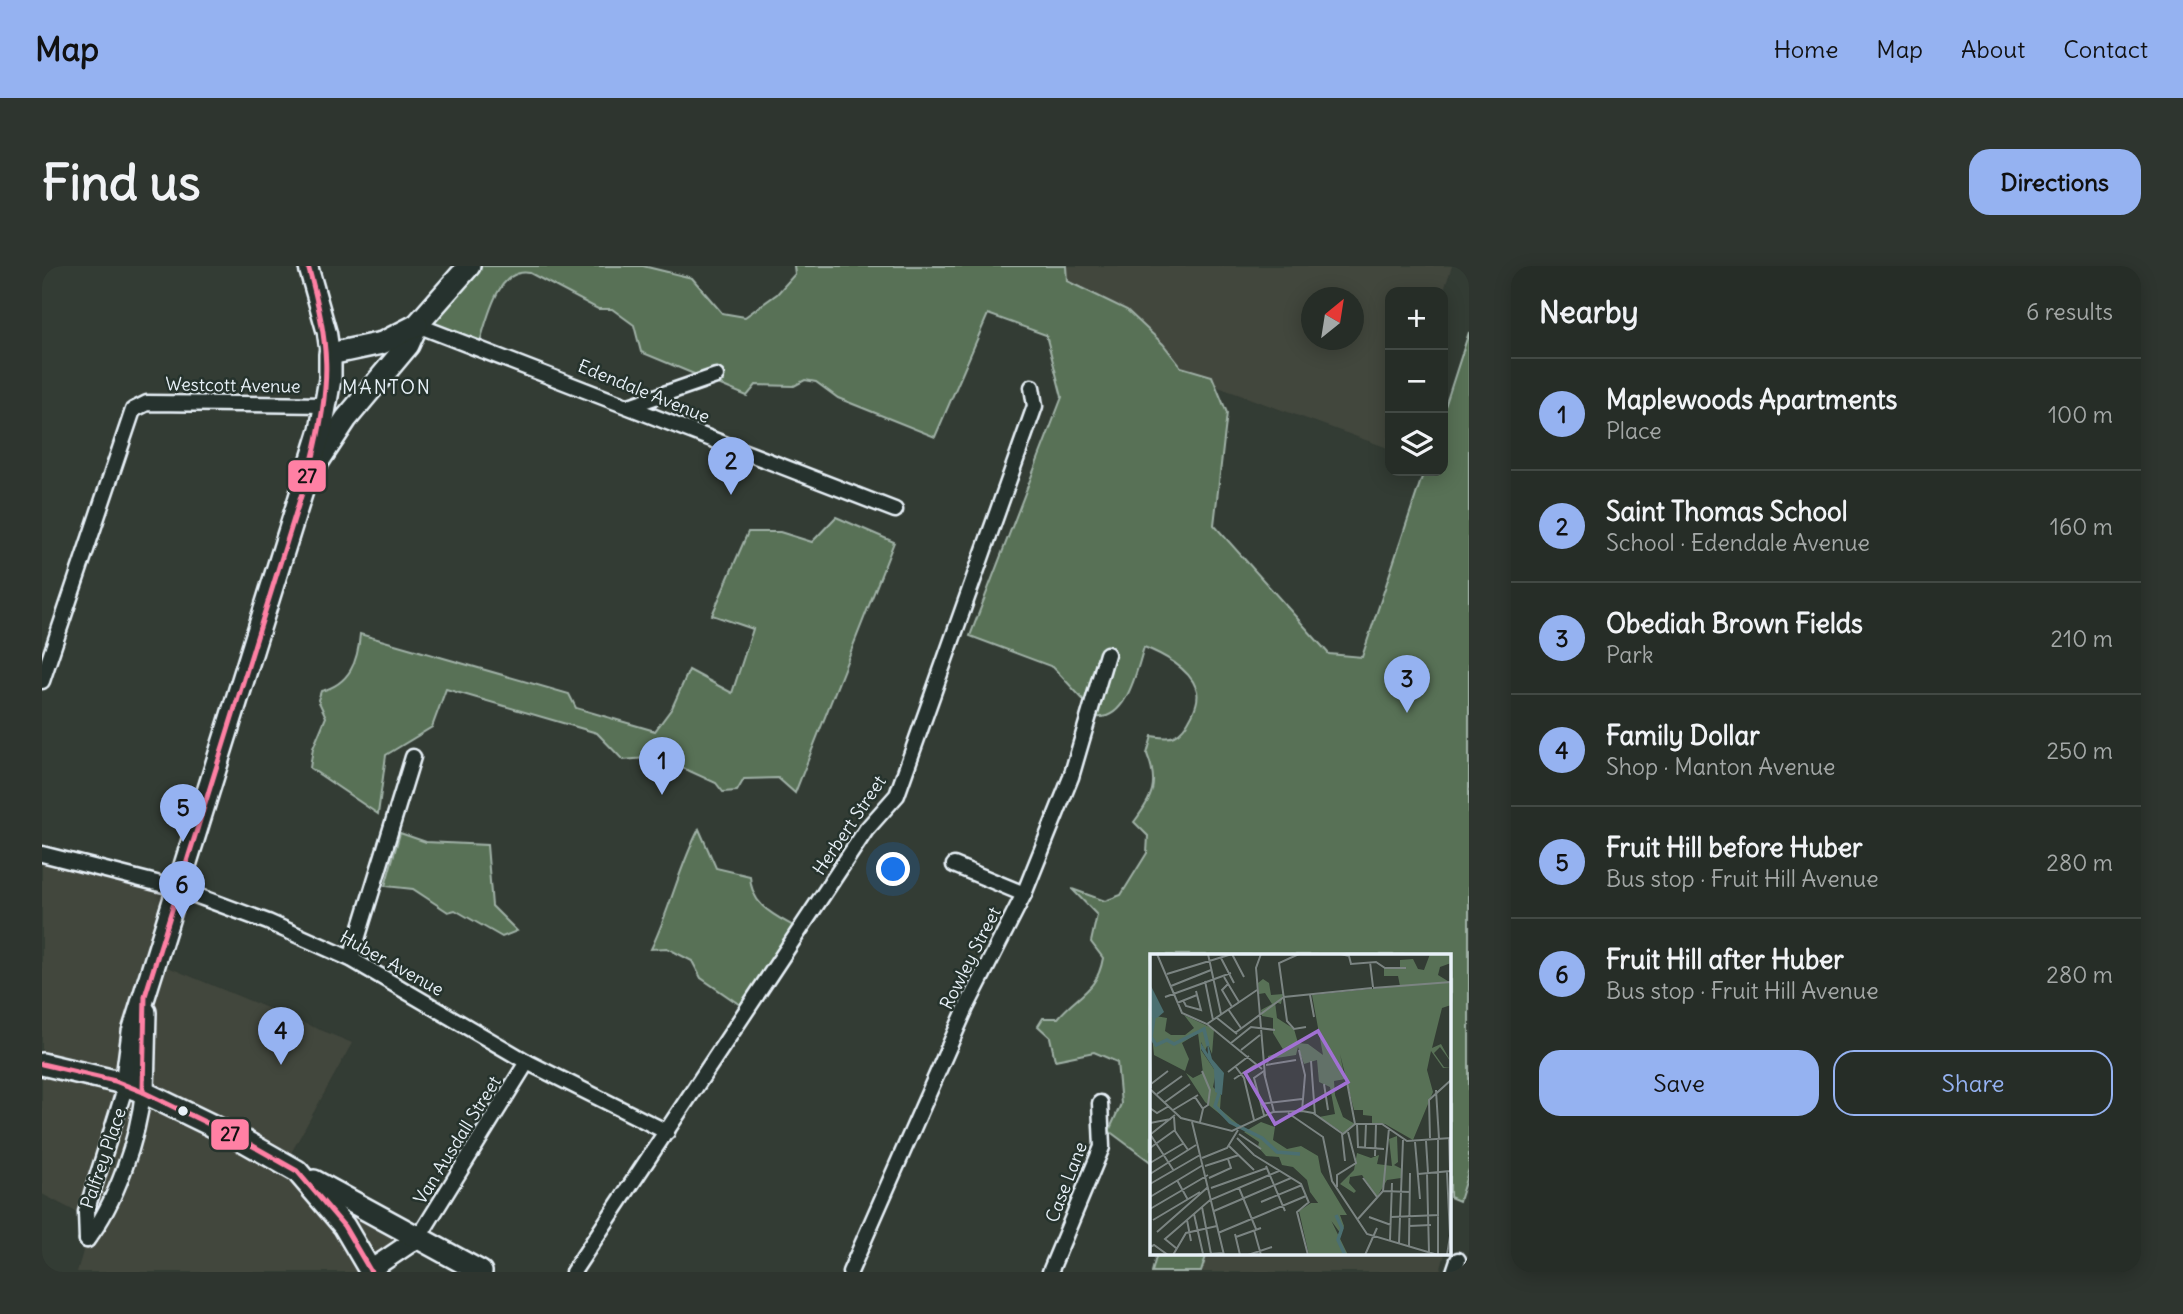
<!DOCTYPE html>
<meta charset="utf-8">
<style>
body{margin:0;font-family:Delius,sans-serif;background:#2e352f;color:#f1f3f6}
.controls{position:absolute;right:21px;top:21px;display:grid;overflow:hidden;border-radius:14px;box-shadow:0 4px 18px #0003}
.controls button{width:63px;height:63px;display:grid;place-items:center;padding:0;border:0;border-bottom:2px solid #424944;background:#262d27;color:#f1f3f6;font:35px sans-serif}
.compass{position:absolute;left:1259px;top:21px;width:63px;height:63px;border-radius:50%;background:#262d27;box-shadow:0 4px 18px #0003;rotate:30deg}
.you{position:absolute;left:852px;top:604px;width:24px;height:24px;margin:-18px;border:5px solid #fff;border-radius:50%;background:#1a73e8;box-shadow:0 0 0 10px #1a73e833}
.badge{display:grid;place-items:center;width:46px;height:46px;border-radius:50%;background:#95b2f1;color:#111;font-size:23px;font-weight:700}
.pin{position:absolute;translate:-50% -58px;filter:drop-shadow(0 2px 4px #0008)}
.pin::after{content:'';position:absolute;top:37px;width:24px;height:21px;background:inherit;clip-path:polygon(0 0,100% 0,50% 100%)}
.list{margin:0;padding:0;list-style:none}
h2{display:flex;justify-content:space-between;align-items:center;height:91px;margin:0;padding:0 28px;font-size:30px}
h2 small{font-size:23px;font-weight:400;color:#a4a8a7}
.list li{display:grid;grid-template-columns:46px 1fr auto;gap:21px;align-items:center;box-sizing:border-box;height:112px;padding:0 28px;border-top:2px solid #424944}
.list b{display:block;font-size:26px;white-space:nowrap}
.list p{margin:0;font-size:23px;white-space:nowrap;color:#a4a8a7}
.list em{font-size:23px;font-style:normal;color:#a4a8a7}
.actions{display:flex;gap:14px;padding:21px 28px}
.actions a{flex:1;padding:16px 0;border:2px solid #95b2f1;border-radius:21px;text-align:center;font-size:24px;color:#95b2f1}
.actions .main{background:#95b2f1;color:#111}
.icon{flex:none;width:38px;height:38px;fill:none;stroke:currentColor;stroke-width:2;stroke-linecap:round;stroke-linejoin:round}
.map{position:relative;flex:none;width:1427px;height:1006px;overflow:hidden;border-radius:21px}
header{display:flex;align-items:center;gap:42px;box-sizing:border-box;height:98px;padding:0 35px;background:#95b2f1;color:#111}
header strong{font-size:33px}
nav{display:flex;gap:38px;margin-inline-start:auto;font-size:24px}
.intro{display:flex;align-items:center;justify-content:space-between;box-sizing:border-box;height:168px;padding:0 42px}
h1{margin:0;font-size:49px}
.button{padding:18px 32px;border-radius:21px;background:#95b2f1;color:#111;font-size:24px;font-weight:700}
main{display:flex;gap:42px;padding:0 42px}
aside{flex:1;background:#262d27;border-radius:21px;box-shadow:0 4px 18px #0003}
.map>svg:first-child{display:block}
.built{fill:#43473d;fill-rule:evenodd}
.green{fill:#587156;stroke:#a0b1a7;stroke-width:2}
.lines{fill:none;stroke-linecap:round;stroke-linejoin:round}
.minor-casing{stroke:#e8f1f8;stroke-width:19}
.tertiary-casing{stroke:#e8f1f8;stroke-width:23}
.secondary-casing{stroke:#e8f1f8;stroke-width:26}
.minor{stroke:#26332d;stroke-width:14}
.tertiary{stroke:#26332d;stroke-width:18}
.secondary{stroke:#26332d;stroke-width:21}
.bus-1-casing{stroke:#26332d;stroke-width:10}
.bus-1{stroke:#ff80a4;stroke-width:5}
.bus-dot{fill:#e8f1f8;stroke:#26332d;stroke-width:2.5}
.labels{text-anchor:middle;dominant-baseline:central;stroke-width:5;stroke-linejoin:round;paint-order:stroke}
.street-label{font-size:18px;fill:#e8f1f8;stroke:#26332d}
.neighbourhood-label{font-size:19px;letter-spacing:2px;fill:#e8f1f8;stroke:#26332d}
.inset-river{fill:none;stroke:#4b6f71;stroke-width:3.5}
.inset-road{fill:none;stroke:#7b8482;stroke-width:2}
.view{fill:#a171d3;fill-opacity:0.15;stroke:#a171d3;stroke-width:3.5}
.inset-edge{fill:none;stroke:#e8f1f8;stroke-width:3.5}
.line-badge{stroke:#26332d;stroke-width:2.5}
.pale-badge-label{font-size:19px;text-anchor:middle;font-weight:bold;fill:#111}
</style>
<header>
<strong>Map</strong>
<nav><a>Home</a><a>Map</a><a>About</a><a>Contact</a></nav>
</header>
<div class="intro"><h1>Find us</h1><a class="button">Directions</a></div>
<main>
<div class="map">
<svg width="1427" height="1006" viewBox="0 0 1427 1006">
<rect width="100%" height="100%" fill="#333c34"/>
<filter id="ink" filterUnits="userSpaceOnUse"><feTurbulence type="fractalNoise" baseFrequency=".0143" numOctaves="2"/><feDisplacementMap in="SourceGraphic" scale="14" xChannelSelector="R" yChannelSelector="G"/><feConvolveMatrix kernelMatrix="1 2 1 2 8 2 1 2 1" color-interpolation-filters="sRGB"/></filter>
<g filter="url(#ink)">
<g class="built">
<path d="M839 0H1410L1401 27 1348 26 1346 182ZM1269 32H1311V74H1269Z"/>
<polygon points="0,587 134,621 116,697 310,777 244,896 373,971 340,1006 35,1006 50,954 0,928"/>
<polygon points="1141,987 1403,987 1398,1006 1135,1006"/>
</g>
<g class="green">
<path d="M428 0H601L650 12 680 47 703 51 735 28 753 8 752 0H1024L1025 15 1085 44 1121 78 1139 101 1170 110 1185 147 1172 259 1287 388 1320 391 1382 205H1401V147L1427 66V903L1417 935 1408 931V689H1110V897L1067 865 1079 838 1075 796 1052 786 1013 794 1008 771 996 760 1001 752H1016C1036 728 1055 726 1061 692L1049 676 1055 649 1030 623 1063 635 1079 629 1105 587 1106 570 1092 556C1111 531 1117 517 1105 488L1110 470C1117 471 1126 473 1132 470 1145 464 1160 435 1154 422 1147 402 1120 388 1102 381 1095 403 1085 455 1054 451L1050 443 1011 401 928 370 1020 131 1004 69 946 48 893 171 796 132 774 116 763 114 752 120 714 119 705 130 599 86 592 59 570 43H556L488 7C453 0 444 61 435 85L383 64Z"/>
<path d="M794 251 852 276 753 527 736 512 702 513 695 525 681 526 674 517 617 491 581 494 555 467 404 423 390 461 344 489 336 548 268 502 271 482 284 451 276 434 279 425C308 418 316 395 318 368L527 428 534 442 613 465 630 442 647 404 690 427 711 363 670 349 706 266H738L770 276Z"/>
<path d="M657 563 674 602 708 610C709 642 735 650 760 665L707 745 659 712 650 695 625 682 609 683C628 644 637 601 657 563Z"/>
<polygon points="358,567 384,576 445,579 450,640 475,665 460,671 413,644 406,646 371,623 343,620"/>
<polygon points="1115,987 1165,987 1159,1006 1110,1006"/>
</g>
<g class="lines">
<g class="minor-casing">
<g id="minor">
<polyline points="375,59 853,244"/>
<polyline points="587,140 674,110"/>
<polyline points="0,415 91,144 105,137 284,139"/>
<polyline points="0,588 134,622 226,656 309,693 485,796 625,866"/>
<polyline points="912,599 982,628"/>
<polyline points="309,693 371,491"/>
<polyline points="377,971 485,796"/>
<polyline points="45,974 44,946 84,819"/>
<path d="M45 974C74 937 96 873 101 826"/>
<polyline points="531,1006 824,564 855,529 993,140 990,121"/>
<polyline points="808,1006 924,742 982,628 1029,511 1065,388"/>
<polyline points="1008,1006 1060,881 1058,837"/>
<polyline points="1412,1006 1416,994"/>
</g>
</g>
<g class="tertiary-casing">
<g id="tertiary">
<polyline points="266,0 285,67 288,88"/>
<polyline points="328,1004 377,971"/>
</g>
</g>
<g class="secondary-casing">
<g id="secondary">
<polyline points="277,194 304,153 366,79 375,59 427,0"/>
<polyline points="0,798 73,815 101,826 204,876 255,905 302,960 329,1006"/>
<polyline points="84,819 91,766 279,164 288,113 288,88 340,77 375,59"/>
<polyline points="101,826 103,746"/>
<polyline points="272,915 439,1006"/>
</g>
</g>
<use href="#minor" class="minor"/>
<use href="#tertiary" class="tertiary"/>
<use href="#secondary" class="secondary"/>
<g class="bus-1-casing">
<g id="bus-1">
<polyline points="0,798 73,815 101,826 204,876 255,905 302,960 329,1006"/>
<path d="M101 826 103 730 270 195C290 117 288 77 266 0"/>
</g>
</g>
<use href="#bus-1" class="bus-1"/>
</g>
</g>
<circle class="bus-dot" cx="141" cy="845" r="6"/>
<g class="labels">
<g class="street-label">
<text transform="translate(191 119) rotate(1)">Westcott Avenue</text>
<text transform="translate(602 125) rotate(22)">Edendale Avenue</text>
<text transform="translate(807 559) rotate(-56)">Herbert Street</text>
<text transform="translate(928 692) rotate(-63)">Rowley Street</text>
<text transform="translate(350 697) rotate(29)">Huber Avenue</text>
<text transform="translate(415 874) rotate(-58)">Van Ausdall Street</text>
<text transform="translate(61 892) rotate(-71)">Palfrey Place</text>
<text transform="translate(1024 916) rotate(-69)">Case Lane</text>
</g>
<g class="neighbourhood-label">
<text x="345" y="121">MANTON</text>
</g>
</g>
<g transform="translate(1108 688)">
<rect width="301" height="301" fill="#333c34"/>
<path d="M280 0H301V9L290 13 288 21 301 29V51L292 54 282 94 291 90 301 108 290 93 284 99 294 113H301L293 114 281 97 277 116 283 138 263 186 235 170 222 169V162L213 161V156H204L190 100 195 125 184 127 185 141 193 163 205 170 195 180 169 163 185 160 180 133 169 128 167 106 154 110 148 93 146 101 120 105 117 111 118 102 134 97 123 79V64L112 62 111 56 122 50 115 39 109 40 108 29 113 25 119 29 121 41 133 40 131 50 125 48 127 64 144 75 148 89 158 90 173 101 162 41 250 32 248 22H234V13H250V6L263 5 268 15 274 16ZM0 61 17 64 15 77 21 81H35L44 74 34 61 64 75 62 100 58 90 55 97 51 88V96L66 118 63 133 71 141 70 155 89 171 87 174 55 148 36 119 43 124 53 119 48 79 32 89 39 105 35 117 4 101ZM111 168 125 173 123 186 137 195 151 192 168 202 171 218 197 261H190L194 272 191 280 160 238 157 226 143 213 132 211 129 203 116 202 108 193 109 188 94 178ZM247 182 248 208 244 211 252 215 251 224 237 226 227 243 212 221 200 223 199 229 206 237 204 239 190 230 204 216 207 199 221 204 229 201 227 210 242 212 239 185ZM161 249H169L178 260 198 301H159L149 257Z" fill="#587156"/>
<path d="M0 30 14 58 7 64 0 63ZM57 86 62 105 74 119 72 141 65 138 64 115 51 95V89L58 100Z" fill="#4b6f71"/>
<path class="inset-river" d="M0 53 4 64 1 83 6 91 17 86 24 90 54 75 58 92M70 136 65 152 80 168 112 184 127 198 150 200M186 261 192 274 188 286 195 301"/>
<path class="inset-road" d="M7 0 32 59 57 70 112 115M58 0 71 60M82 0 94 23M111 0 106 14 115 122M149 0 129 9 137 67 144 75 156 73M191 0 199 2 201 10 226 8 235 14H256M71 4 84 29M220 8 223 33M17 20 82 0M74 23 89 48M55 27 63 66M78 30 72 36 82 53M21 32 61 16M223 34 301 28M160 41 164 63M15 43 81 19M33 46 36 52 51 56 46 37M27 49 47 41M78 55 91 74M67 64 87 80M57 70 107 36M85 79 134 43 222 34M81 89 101 73 125 76M91 96 110 81M149 96 155 121 152 157M0 103 1 134M161 107 165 161M116 111 146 106M85 112 94 124 104 166M52 117 60 136 58 151 52 155M114 117 104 124 114 161M78 118 99 102M114 119 124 158M84 125 107 110M197 128 205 170M1 130 18 117M174 130 178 156M0 135 31 164 82 177 123 158 152 157 163 159 193 180 205 170H232L257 187 301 184M286 136 289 185M7 140 32 122M45 143 53 155 50 168M15 148 40 130M110 150 152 145M0 154 7 159 19 152M23 156 48 141M138 159 173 183 182 227 217 280 288 301M24 163 25 177 38 196M42 168 74 301M0 169 21 165M207 170 208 193 234 195M0 180 24 217M1 180 25 161M89 180 111 195M192 180 195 207M87 184 104 201 151 230 159 249M280 184 279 146 301 126M288 186V301M276 187 278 219M265 188 270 245M79 192 104 216M0 194 25 176M215 194 216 170M225 202 226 170M52 204 77 194 88 176M0 209 34 189M55 212 89 201M116 212 135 257M297 218 300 282 297 301M277 219 279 299M0 220 46 191M268 220 300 217 299 184M59 224 81 214 78 205M213 224 227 243M27 226 38 246M0 230 50 201M187 233V221L206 209 198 178M61 234 117 214M89 234 106 275M233 237 239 174M233 237 260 238M0 243 53 211M111 248 152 231M52 253 61 300M0 255 58 221M64 257 141 224M44 260 53 300M219 263 241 271M241 263 289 261M3 266 50 238M37 266 41 287M207 266 233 237M259 272 281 271M104 276 111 301M7 278 58 233M68 279 156 242M85 280 90 301M86 283 111 274M240 286 242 229M249 289 253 186M259 292 260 219M0 293 4 291 18 301M26 294 15 285 60 246 129 217M23 301 36 279 67 272M46 301 73 299M98 301 122 293M158 301 147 258 159 248M215 301 227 274"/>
<path class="view" d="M168 77 198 128 125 170 95 119Z"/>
<rect width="301" height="301" class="inset-edge"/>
</g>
<g class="line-badge">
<rect x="245" y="193" width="40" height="34" rx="7" fill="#ff80a4"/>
<rect x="168" y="852" width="40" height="33" rx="7" fill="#ff80a4"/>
</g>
<g class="pale-badge-label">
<text x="265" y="217">27</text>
<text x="188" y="875">27</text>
</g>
</svg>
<div class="controls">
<button>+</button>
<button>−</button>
<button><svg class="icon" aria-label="layers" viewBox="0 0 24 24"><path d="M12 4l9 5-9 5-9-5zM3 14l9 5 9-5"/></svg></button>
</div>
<svg class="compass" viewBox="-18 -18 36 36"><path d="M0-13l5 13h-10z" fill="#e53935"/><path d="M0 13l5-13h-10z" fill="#a4a8a7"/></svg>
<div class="you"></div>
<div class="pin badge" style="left:620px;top:529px">1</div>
<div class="pin badge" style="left:689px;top:229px">2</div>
<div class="pin badge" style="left:1365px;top:447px">3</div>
<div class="pin badge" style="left:239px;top:799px">4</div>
<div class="pin badge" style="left:141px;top:576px">5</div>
<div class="pin badge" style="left:140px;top:653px">6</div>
</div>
<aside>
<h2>Nearby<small>6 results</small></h2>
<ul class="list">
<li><span class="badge">1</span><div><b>Maplewoods Apartments</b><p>Place</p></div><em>100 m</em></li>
<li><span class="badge">2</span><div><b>Saint Thomas School</b><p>School · Edendale Avenue</p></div><em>160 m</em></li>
<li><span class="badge">3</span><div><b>Obediah Brown Fields</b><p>Park</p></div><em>210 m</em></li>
<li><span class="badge">4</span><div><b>Family Dollar</b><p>Shop · Manton Avenue</p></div><em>250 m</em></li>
<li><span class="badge">5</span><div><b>Fruit Hill before Huber</b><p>Bus stop · Fruit Hill Avenue</p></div><em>280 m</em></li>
<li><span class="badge">6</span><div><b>Fruit Hill after Huber</b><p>Bus stop · Fruit Hill Avenue</p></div><em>280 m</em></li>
</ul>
<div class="actions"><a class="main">Save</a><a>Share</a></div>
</aside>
</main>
